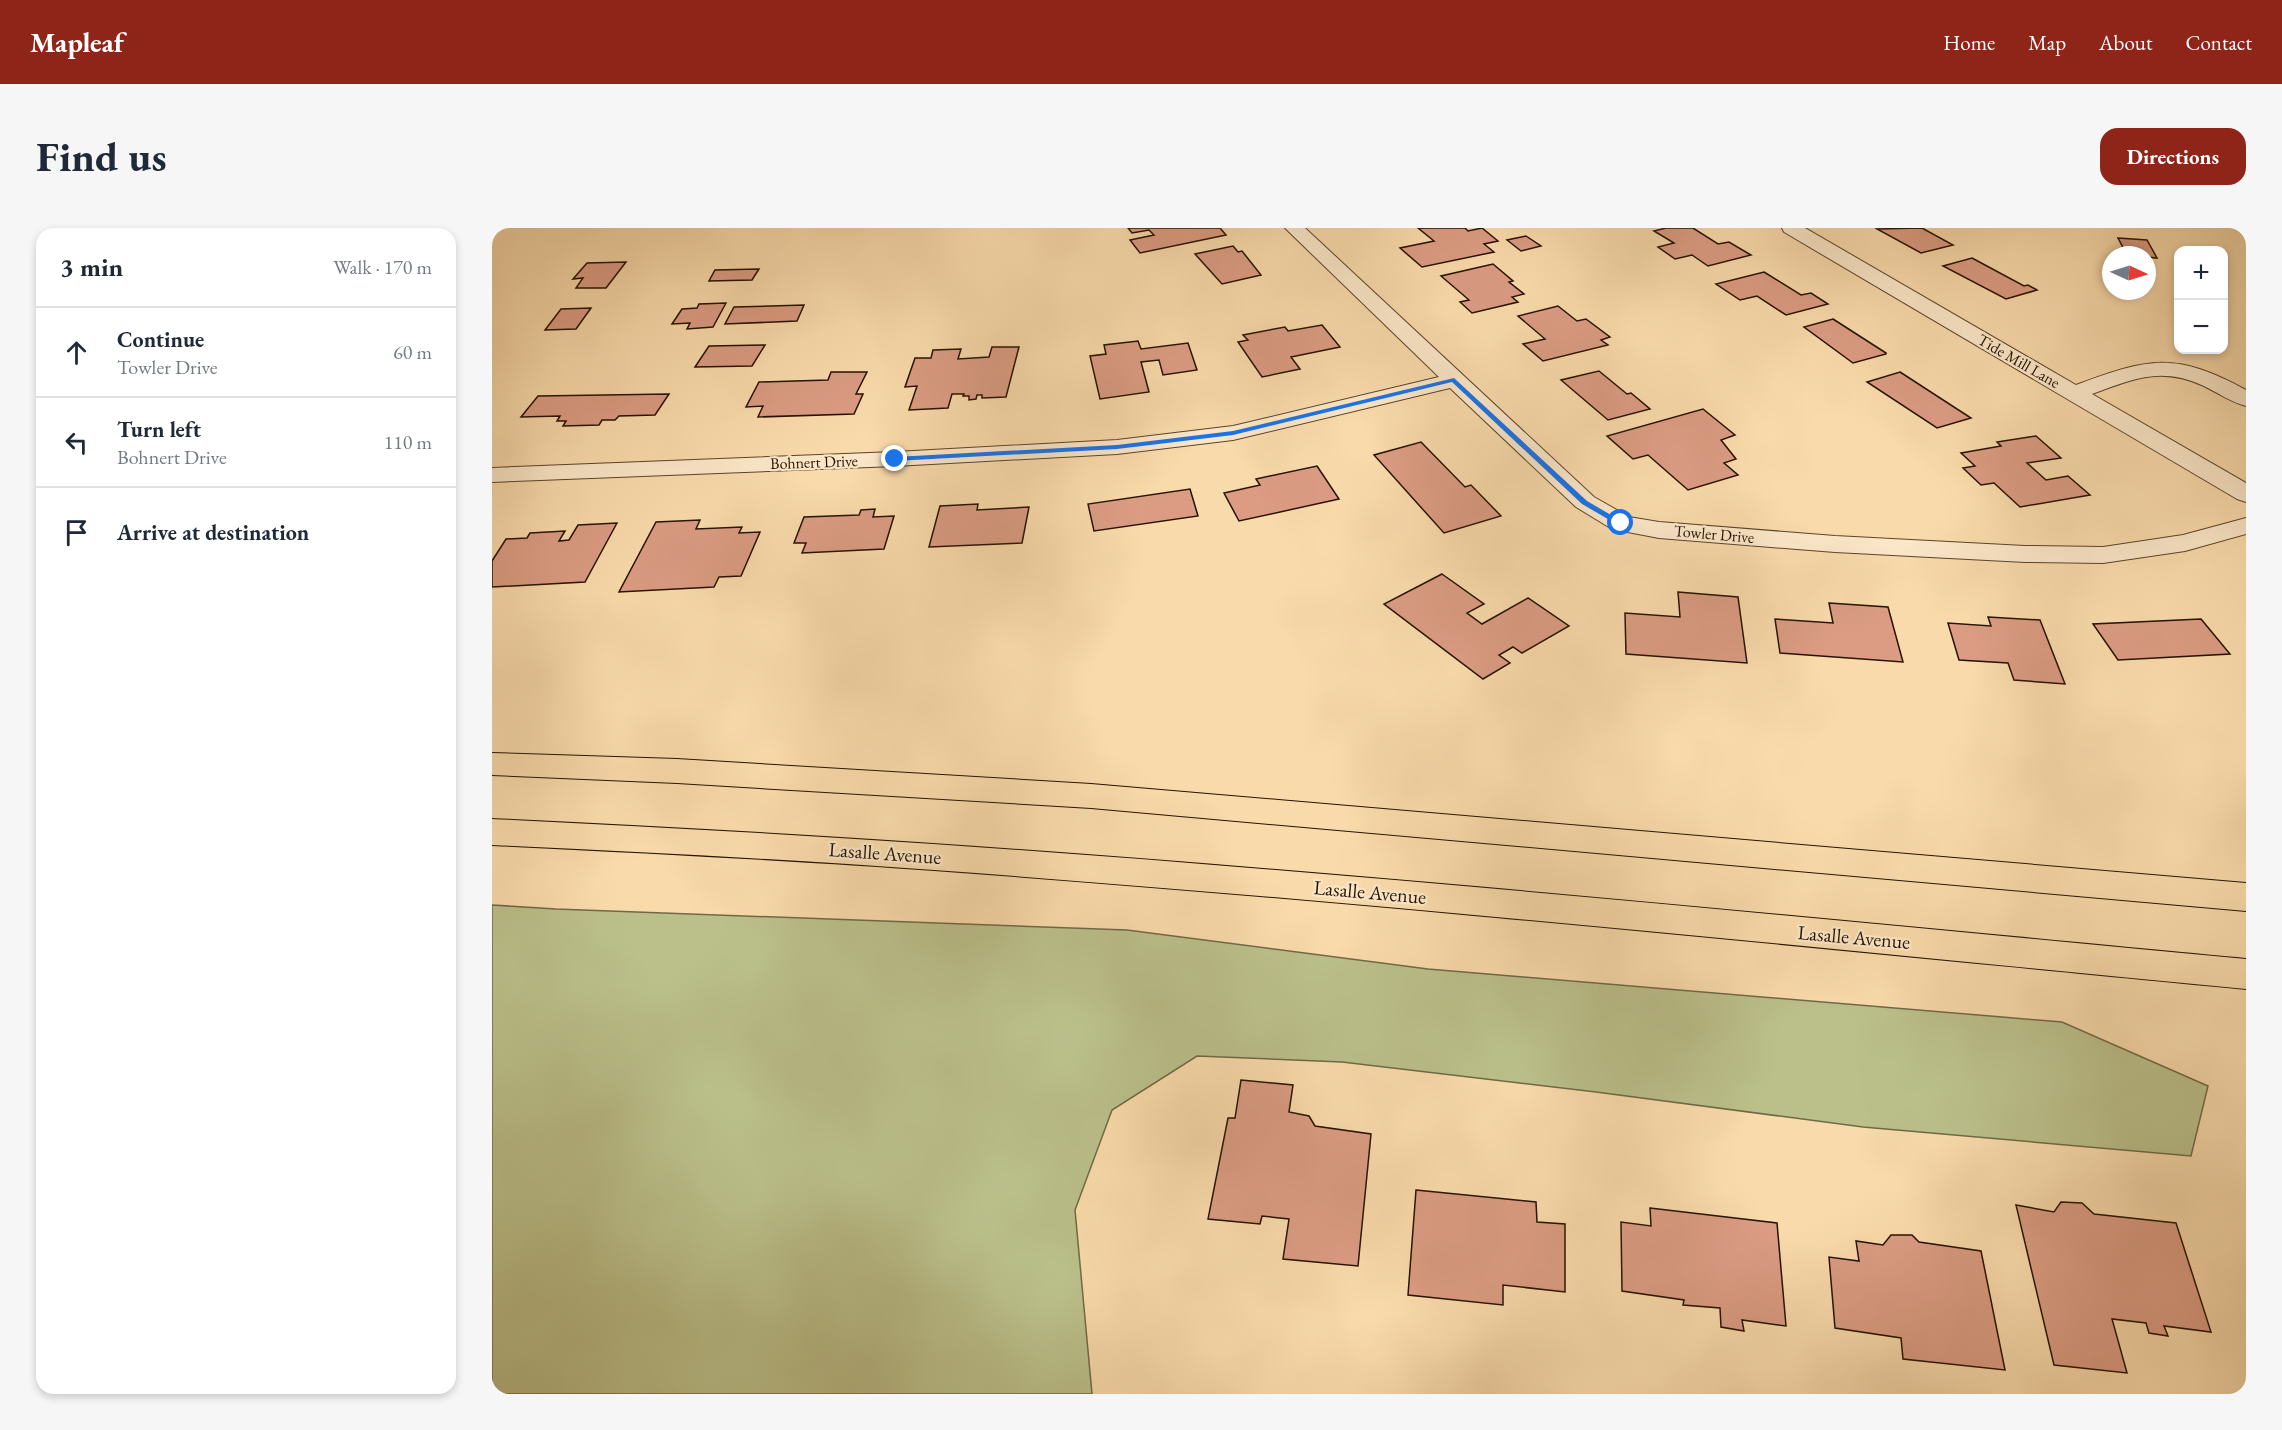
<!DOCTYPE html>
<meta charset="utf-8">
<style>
body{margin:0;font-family:"EB Garamond",serif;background:#f6f6f7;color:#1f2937}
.controls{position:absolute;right:18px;top:18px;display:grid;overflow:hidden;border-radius:12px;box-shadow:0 3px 9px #0003}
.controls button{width:54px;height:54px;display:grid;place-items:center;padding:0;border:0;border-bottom:2px solid #e0e1e3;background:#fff;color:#1f2937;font:30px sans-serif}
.compass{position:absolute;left:1610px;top:18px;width:54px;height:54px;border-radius:50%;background:#fff;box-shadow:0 3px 9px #0003;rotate:94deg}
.stop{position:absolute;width:18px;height:18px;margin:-14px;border:4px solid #1a73e8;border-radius:50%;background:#fff}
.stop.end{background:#1a73e8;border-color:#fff;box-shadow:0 2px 6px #0008}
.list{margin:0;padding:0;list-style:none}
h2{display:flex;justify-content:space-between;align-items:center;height:78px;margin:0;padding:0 24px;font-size:26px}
h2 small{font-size:20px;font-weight:400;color:#747a83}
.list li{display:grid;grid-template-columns:39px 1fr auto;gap:18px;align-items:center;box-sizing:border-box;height:90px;padding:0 24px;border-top:2px solid #e0e1e3}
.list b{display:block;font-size:22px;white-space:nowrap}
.list p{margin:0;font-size:20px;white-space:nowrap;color:#747a83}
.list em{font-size:20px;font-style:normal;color:#747a83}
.icon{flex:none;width:33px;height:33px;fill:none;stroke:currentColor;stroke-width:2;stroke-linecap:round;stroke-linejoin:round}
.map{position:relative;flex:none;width:1754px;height:1166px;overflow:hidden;border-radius:18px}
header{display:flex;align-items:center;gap:36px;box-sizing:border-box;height:84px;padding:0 30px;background:#8f2418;color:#fff}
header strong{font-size:28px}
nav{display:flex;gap:33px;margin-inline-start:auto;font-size:21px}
.intro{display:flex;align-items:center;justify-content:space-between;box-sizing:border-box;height:144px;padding:0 36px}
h1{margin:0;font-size:42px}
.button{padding:15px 27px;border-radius:18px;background:#8f2418;color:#fff;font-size:21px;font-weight:700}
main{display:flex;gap:36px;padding:0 36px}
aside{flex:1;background:#fff;border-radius:18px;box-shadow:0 3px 9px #0003}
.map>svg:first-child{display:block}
.green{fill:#bbc08b;stroke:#706946;stroke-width:1.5}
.building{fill:#db9c83;stroke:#261200;stroke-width:1.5}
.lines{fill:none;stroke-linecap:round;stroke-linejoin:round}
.minor-casing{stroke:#5b442b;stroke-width:2}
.major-casing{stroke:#261200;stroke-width:2}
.minor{fill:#fbe7c8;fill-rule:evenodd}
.major{fill:#f9daab;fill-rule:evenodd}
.route{fill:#1a73e8}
.labels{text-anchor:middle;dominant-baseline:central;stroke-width:4.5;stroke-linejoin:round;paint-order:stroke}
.far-street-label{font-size:16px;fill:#261200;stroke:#fbe7c8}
.street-label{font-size:20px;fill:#261200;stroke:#fbe7c8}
</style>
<header>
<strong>Mapleaf</strong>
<nav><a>Home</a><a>Map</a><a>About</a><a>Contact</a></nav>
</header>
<div class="intro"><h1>Find us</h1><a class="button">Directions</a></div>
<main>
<aside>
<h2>3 min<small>Walk · 170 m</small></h2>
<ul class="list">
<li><svg class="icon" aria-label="ahead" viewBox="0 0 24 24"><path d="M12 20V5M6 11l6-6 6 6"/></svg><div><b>Continue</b><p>Towler Drive</p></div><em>60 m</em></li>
<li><svg class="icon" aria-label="left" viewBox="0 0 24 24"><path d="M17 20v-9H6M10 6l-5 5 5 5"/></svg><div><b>Turn left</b><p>Bohnert Drive</p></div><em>110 m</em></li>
<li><svg class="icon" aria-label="arrive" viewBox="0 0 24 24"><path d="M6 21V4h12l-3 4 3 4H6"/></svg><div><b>Arrive at destination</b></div></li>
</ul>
</aside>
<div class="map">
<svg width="1754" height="1166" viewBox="0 0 1754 1166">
<rect width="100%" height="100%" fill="#f9daab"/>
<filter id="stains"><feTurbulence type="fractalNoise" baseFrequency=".00333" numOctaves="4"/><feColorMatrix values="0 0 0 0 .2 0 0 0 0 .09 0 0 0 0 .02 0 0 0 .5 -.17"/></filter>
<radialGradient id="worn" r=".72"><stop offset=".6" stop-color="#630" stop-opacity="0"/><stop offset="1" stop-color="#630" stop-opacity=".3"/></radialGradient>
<polygon class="green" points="0,677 64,681 635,702 936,741 1570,794 1716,858 1699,928 1371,899 1104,864 850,834 705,828 620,882 583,982 600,1166 0,1166"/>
<g class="building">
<polygon points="636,0 728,0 734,7 648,25 638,12 662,7 657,2 640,5"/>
<polygon points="926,0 973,0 976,3 990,0 1006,13 992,16 1002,24 930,39 908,20 942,13"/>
<polygon points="1174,0 1201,0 1226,16 1237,14 1259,27 1216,38 1200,27 1183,31 1166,19 1182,15 1162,3"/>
<polygon points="1430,0 1461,17 1429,25 1385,1"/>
<polygon points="1034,8 1049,18 1029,23 1015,12"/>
<polygon points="1626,10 1655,12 1665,30 1655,29 1655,27 1635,27"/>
<polygon points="741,18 746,24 750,23 769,47 730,56 703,26"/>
<polygon points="1480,30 1532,58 1536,57 1545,62 1514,71 1451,38"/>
<polygon points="134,34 114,60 84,60 91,50 81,51 95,35"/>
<polygon points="1001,36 1021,53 1017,54 1032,66 1020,69 1026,74 980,85 968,74 977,72 949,48"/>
<polygon points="267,41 260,52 217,53 223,42"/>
<polygon points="1272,44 1309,67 1319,65 1336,76 1294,87 1265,68 1248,72 1224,56"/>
<polygon points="234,75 221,99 195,101 198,95 180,96 190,81 205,80 207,76"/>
<polygon points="312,77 305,93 233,96 242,79"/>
<polygon points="1066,78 1085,93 1094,91 1118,109 1109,112 1116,117 1051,133 1031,116 1053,111 1026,88"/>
<polygon points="99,80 84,101 53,102 69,81"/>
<polygon points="1341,91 1394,125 1394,126 1361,135 1312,99"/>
<polygon points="830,97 848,119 799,129 808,141 770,149 746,114 756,112 751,107 793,99 796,103"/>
<polygon points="646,113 649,121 696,115 705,142 671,147 667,132 649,134 657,164 608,171 598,128 614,126 612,117"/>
<polygon points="273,117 260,138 203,139 217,118"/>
<polygon points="500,119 527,119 514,169 490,170 490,167 485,167 484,171 477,172 477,168 471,168 472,166 460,166 456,180 417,182 425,158 413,159 423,130 439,130 441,122 469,121 466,131 497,129"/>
<polygon points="1107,143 1135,166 1139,165 1158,181 1116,192 1069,152"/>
<polygon points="339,144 375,144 364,166 371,166 362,186 266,189 271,178 254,179 267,154 336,152"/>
<polygon points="1408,144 1479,190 1445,200 1375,154"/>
<polygon points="177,166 163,187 127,188 123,192 110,192 107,197 71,198 74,193 65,193 68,188 29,189 46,168"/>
<polygon points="1211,181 1243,207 1229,212 1244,231 1232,235 1246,247 1196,262 1156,227 1141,231 1115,208"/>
<polygon points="1544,208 1569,230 1535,235 1554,252 1576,248 1598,267 1528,279 1502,255 1489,257 1471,240 1483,238 1469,225 1509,218 1505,214"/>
<polygon points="929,214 973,259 979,257 1009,288 952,305 882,227"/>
<polygon points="825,238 847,271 747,293 732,265 768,257 764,251"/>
<polygon points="698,261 706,288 602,303 596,276"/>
<polygon points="486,276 485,282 537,279 530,315 437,319 448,278"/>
<polygon points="383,281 381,289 402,288 392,321 310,325 314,315 302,315 312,289 367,287 369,282"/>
<polygon points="208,292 204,301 250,299 247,305 268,304 249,348 227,349 222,359 127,364 164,294"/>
<polygon points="125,295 93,354 0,359 0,333 14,311 35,310 38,305 73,303 67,313 77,312 86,297"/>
<polygon points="950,346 992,376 975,385 990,396 1036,370 1077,398 1030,425 1021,419 1007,427 1018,435 991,451 892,376"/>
<polygon points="1186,364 1246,369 1255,435 1134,426 1133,385 1188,389"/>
<polygon points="1337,375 1396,379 1411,434 1288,425 1283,391 1341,395"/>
<polygon points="1496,389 1548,392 1573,456 1522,452 1516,435 1467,432 1456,395 1499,398"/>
<polygon points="1709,391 1738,426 1626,432 1601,396"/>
<polygon points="749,852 801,857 797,884 817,888 823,898 879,906 866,1038 791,1031 797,991 770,988 768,996 716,991 736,890 743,890"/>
<polygon points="924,962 1044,974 1045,994 1073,996 1073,1064 1011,1057 1011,1077 916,1067"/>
<polygon points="1569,974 1590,975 1602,986 1684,995 1719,1104 1672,1098 1676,1108 1657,1105 1654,1095 1620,1091 1635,1145 1562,1137 1524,977 1562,984"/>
<polygon points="1158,980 1285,995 1294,1098 1250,1092 1252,1103 1229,1099 1228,1080 1191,1077 1192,1072 1130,1063 1129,994 1159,998"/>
<polygon points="1399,1007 1420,1007 1427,1014 1489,1023 1513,1142 1411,1131 1409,1110 1343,1100 1337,1029 1367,1033 1364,1013 1391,1017"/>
</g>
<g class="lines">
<g class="minor-casing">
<g id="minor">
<polygon points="793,0 813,0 1102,269 1137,289 1167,294 1343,308 1533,318 1611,319 1691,307 1754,290 1754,306 1693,323 1611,335 1533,334 1343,324 1167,310 1120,301 1084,279 958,160 741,212 625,226 403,238 0,254 0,240 403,224 625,212 741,198 947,149"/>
<path d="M1290 0H1313L1584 157C1656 130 1683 123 1754 162V178C1739 174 1726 165 1712 158 1668 138 1642 151 1600 166L1754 255V274L1745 271 1292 4Z"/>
</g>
</g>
<g class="major-casing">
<g id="major">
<polygon points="0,525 185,531 599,556 1754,655 1754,683 599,580 185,555 0,547"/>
<path d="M0 591C147 598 294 606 441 616 880 646 1317 690 1754 731V761C1317 719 880 674 442 642 294 631 147 624 0 617Z"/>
</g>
</g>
<use href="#minor" class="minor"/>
<use href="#major" class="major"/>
</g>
<polygon class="route" points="962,150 1095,273 1131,294 1131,297 1126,297 1090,276 960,154 741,207 625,221 403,233 400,231 403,229 625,217 741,203"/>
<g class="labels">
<g class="far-street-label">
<text transform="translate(1527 133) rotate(30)">Tide Mill Lane</text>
<text transform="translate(322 234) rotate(-2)">Bohnert Drive</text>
<text transform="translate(1222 306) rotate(5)">Towler Drive</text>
</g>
<g class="street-label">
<text transform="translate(393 625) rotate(4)">Lasalle Avenue</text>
<text transform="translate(878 664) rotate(5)">Lasalle Avenue</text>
<text transform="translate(1362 709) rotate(5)">Lasalle Avenue</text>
</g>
</g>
<rect width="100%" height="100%" filter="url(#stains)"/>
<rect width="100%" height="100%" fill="url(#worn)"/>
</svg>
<div class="controls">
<button>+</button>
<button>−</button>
</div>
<svg class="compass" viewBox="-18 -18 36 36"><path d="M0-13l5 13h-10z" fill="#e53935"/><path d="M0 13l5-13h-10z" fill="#747a83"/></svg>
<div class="stop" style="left:1129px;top:295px"></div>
<div class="stop end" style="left:403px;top:231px"></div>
</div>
</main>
